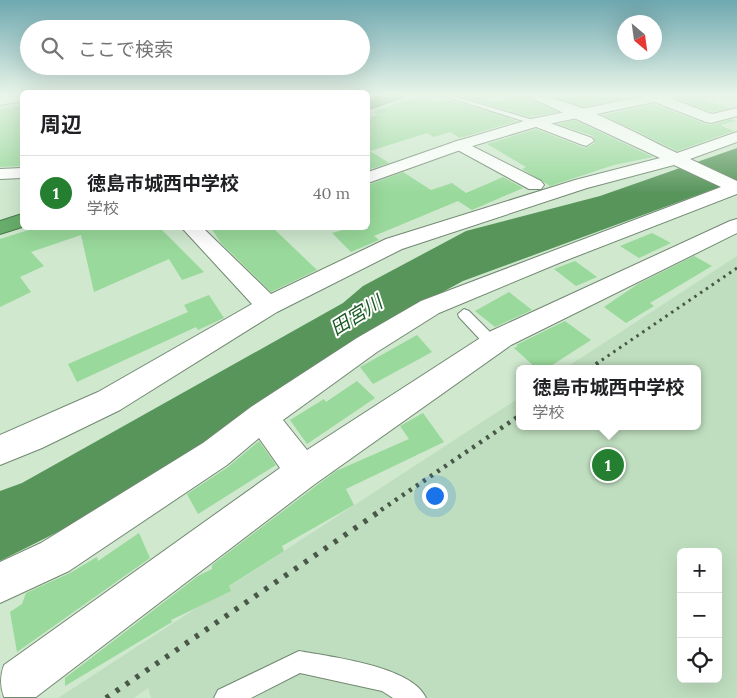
<!DOCTYPE html>
<html lang="ja">
<meta charset="utf-8">
<style>
body{margin:0;font-family:Lora,"Noto Sans JP",serif;background:#f2f2f2;color:#202124}
.controls{position:absolute;right:15px;bottom:15px;display:grid;overflow:hidden;border-radius:8px;box-shadow:0 5px 20px #0002}
.controls button{width:45px;height:45px;display:grid;place-items:center;padding:0;border:0;border-bottom:1px solid #e0e0e0;background:#fff;color:#202124;font:25px sans-serif}
.compass{position:absolute;left:617px;top:15px;width:45px;height:45px;border-radius:50%;background:#fff;box-shadow:0 5px 20px #0002;rotate:151deg}
.you{position:absolute;left:434px;top:495px;width:18px;height:18px;margin:-12px;border:4px solid #fff;border-radius:50%;background:#1a73e8;box-shadow:0 0 0 8px #1a73e833}
.badge{display:grid;place-items:center;width:32px;height:32px;border-radius:50%;background:#248030;color:#fff;font-size:16px;font-weight:700}
.pin{position:absolute;translate:-50% -50%;border:2px solid #fff;box-shadow:0 1px 5px #0006}
.popup{position:absolute;left:516px;top:365px;width:185px;height:65px;box-sizing:border-box;display:grid;place-content:center;border-radius:8px;background:#fff;filter:drop-shadow(0 1px 4px #0005);font-size:16px;white-space:nowrap;color:#757577}
.popup b{font-size:19px;color:#202124}
.popup::after{content:'';position:absolute;left:50%;top:100%;margin-left:-10px;border:10px solid transparent;border-top-color:#fff}
.list{margin:0;padding:0;list-style:none}
h2{display:flex;justify-content:space-between;align-items:center;height:65px;margin:0;padding:0 20px;font-size:21px}
h2 small{font-size:16px;font-weight:400;color:#757577}
.list li{display:grid;grid-template-columns:32px 1fr auto;gap:15px;align-items:center;box-sizing:border-box;height:75px;padding:0 20px;border-top:1px solid #e0e0e0}
.list b{display:block;font-size:19px;white-space:nowrap}
.list p{margin:0;font-size:16px;white-space:nowrap;color:#757577}
.list em{font-size:16px;font-style:normal;color:#757577}
.icon{flex:none;width:28px;height:28px;fill:none;stroke:currentColor;stroke-width:2;stroke-linecap:round;stroke-linejoin:round}
.map{position:relative;flex:none;width:737px;height:698px;overflow:hidden}
.search{position:absolute;background:#fff;box-shadow:0 5px 20px #0002;left:20px;top:20px;width:350px;height:55px;display:flex;align-items:center;gap:12px;box-sizing:border-box;padding:0 18px;border-radius:28px;color:#757577;font-size:19px}
.panel{position:absolute;background:#fff;box-shadow:0 5px 20px #0002;left:20px;top:90px;width:350px;height:140px;border-radius:8px}
.map>svg:first-child{display:block}
.built{fill:#bfdebf;fill-rule:evenodd}
.water{fill:#58955b}
.building{fill:#99d99b}
.lines{fill:none;stroke-linecap:round;stroke-linejoin:round}
.lane-casing{stroke:#718871;stroke-width:2}
.street-casing{stroke:#718871;stroke-width:2}
.secondary-casing{stroke:#718871;stroke-width:2}
.highway-casing{stroke:#49794b;stroke-width:2}
.lane{fill:#fff;fill-rule:evenodd}
.street{fill:#fff;fill-rule:evenodd}
.secondary{fill:#fff;fill-rule:evenodd}
.highway{fill:#68ad6b;fill-rule:evenodd}
.rail-far2{stroke:#495749;stroke-width:3;stroke-dasharray:2.5 4.5;stroke-linecap:butt}
.rail-far1{stroke:#495749;stroke-width:4.5;stroke-dasharray:3 5.5;stroke-linecap:butt}
.rail{stroke:#495749;stroke-width:5.5;stroke-dasharray:4 8;stroke-linecap:butt}
.labels{text-anchor:middle;dominant-baseline:central;stroke-width:4;stroke-linejoin:round;paint-order:stroke}
.water-label{font-size:19px;font-style:italic;fill:#195a21;stroke:#fff}
</style>
<div class="map">
<svg width="737" height="698" viewBox="0 0 737 698">
<rect width="100%" height="100%" fill="#cfe8ce"/>
<path class="built" d="M737 256V698H151L148 688 134 698H58L519 398V426H697V369H564ZM681 552H718V679H681Z"/>
<polygon class="water" points="737,148 737,182 711,190 463,281 365,334 147,487 0,561 0,491 22,483 343,303 363,286 466,231 600,196"/>
<g class="building">
<polygon points="456,95 475,95 493,102 523,95 557,112 530,117"/>
<polygon points="544,95 641,95 583,107"/>
<polygon points="678,95 690,95 729,108 712,112 675,98"/>
<polygon points="423,96 438,102 446,99 517,121 460,138 450,132 434,137 427,133 370,151 389,163 368,170 368,118 379,115 374,112 401,101"/>
<polygon points="654,104 706,124 711,125 731,119 736,121 720,125 734,131 677,151 603,115"/>
<polygon points="22,105 22,166 0,167 0,109"/>
<polygon points="575,120 653,157 614,165 550,186 522,169 526,167 487,144 536,129 585,148 595,143 593,136 558,124"/>
<polygon points="403,172 431,190 452,183 466,193 503,177 523,188 472,210 458,201 374,236 379,240 351,252 332,233 350,228 368,229 368,185"/>
<polygon points="35,228 160,228 204,272 182,280 169,259 94,292 81,235 31,252 44,266 20,277 31,292 0,307 0,239"/>
<polygon points="211,228 273,228 317,270 271,292 221,243"/>
<polygon points="652,233 671,243 639,258 620,246"/>
<polygon points="694,256 712,266 650,303 654,306 626,323 604,307 638,284"/>
<polygon points="575,261 597,277 576,286 554,269"/>
<polygon points="509,292 532,310 495,327 475,311"/>
<polygon points="209,295 224,318 198,330 196,327 77,382 68,364 188,312 184,305"/>
<polygon points="565,321 591,340 546,369 537,369 514,348 518,346 516,345"/>
<polygon points="417,335 432,352 373,384 360,367"/>
<polygon points="357,381 375,398 307,444 290,420 324,399 326,402"/>
<polygon points="423,413 444,442 346,489 354,505 282,546 284,551 229,586 231,591 171,620 172,622 65,686 65,678 198,576 212,569 212,565 316,486 336,471 409,439 400,426"/>
<polygon points="259,441 276,465 198,514 187,494 228,467"/>
<polygon points="139,533 150,558 17,652 10,612 22,604 26,593 70,573 97,557 98,561"/>
</g>
<g class="lines">
<g class="lane-casing">
<g id="lane">
<polygon points="440,95 450,95 540,122 533,124"/>
<polygon points="464,309 469,311 498,340 500,344 498,348 488,348 459,317 458,314"/>
<path d="M299 651C331 657 412 666 426 698H393L382 691 300 673 251 698H214L218 690Z"/>
</g>
</g>
<g class="street-casing">
<g id="street">
<polygon points="11,95 22,95 22,101 0,105 0,97"/>
<path d="M525 95C569 94 636 134 677 153L737 132V142L690 159 737 181V194L559 263 439 313 377 352 283 420 307 450 491 331 730 221 737 219V233L511 345 315 484 36 697H4C0 686 0 676 4 665L280 468 259 438 227 465 69 571 0 603V562L41 543 203 443 251 407 357 338 421 301 721 187 674 165 587 188 402 249 277 312 120 410 42 448 0 465V435L98 392 252 304 182 228H203L271 294 386 239 575 180 660 158Z"/>
<polygon points="652,95 662,95 712,114 737,108 737,116 711,123 706,122 652,101 650,98"/>
<polygon points="536,118 592,138 594,141 586,146 580,144 531,125 529,122"/>
<polygon points="460,140 541,181 544,185 541,189 529,189 454,148 452,145 454,142"/>
</g>
</g>
<g class="secondary-casing">
<g id="secondary">
<polygon points="650,95 676,95 669,99 539,126 466,148 368,183 368,172 454,142 531,119"/>
<polygon points="22,168 22,178 0,179 0,169"/>
</g>
</g>
<g class="highway-casing">
<g id="highway">
<polygon points="384,95 403,95 401,98 368,109 368,101"/>
<polygon points="22,214 22,227 0,234 0,221"/>
</g>
</g>
<use href="#lane" class="lane"/>
<use href="#street" class="street"/>
<use href="#secondary" class="secondary"/>
<use href="#highway" class="highway"/>
<polyline class="rail-far2" points="596,364 737,268"/>
<g class="rail-far1">
<polyline points="589,369 598,363"/>
<polyline points="381,510 519,416"/>
</g>
<polyline class="rail" points="106,698 383,509"/>
</g>
<linearGradient id="sky" x2="0" y2="1"><stop stop-color="#6ea8b0"/><stop offset="0.49" stop-color="#e9f5e9"/><stop offset="1" stop-color="#e9f5e9" stop-opacity="0"/></linearGradient>
<rect width="737" height="193" fill="url(#sky)"/>
<g class="labels">
<g class="water-label">
<text transform="translate(356 315) rotate(-32)">田宮川</text>
</g>
</g>
</svg>
<div class="controls">
<button>+</button>
<button>−</button>
<button><svg class="icon" aria-label="locate" viewBox="0 0 24 24"><circle cx="12" cy="12" r="6"/><path d="M12 2v4M12 18v4M2 12h4M18 12h4"/></svg></button>
</div>
<svg class="compass" viewBox="-18 -18 36 36"><path d="M0-13l5 13h-10z" fill="#e53935"/><path d="M0 13l5-13h-10z" fill="#757577"/></svg>
<div class="you"></div>
<div class="pin badge" style="left:608px;top:465px">1</div>
<div class="popup"><b>徳島市城西中学校</b>学校</div>
<div class="search"><svg class="icon" aria-label="search" viewBox="0 0 24 24"><circle cx="10" cy="10" r="6"/><path d="M15 15l6 6"/></svg>ここで検索</div>
<section class="panel">
<h2>周辺<small></small></h2>
<ul class="list">
<li><span class="badge">1</span><div><b>徳島市城西中学校</b><p>学校</p></div><em>40 m</em></li>
</ul>
</section>
</div>
